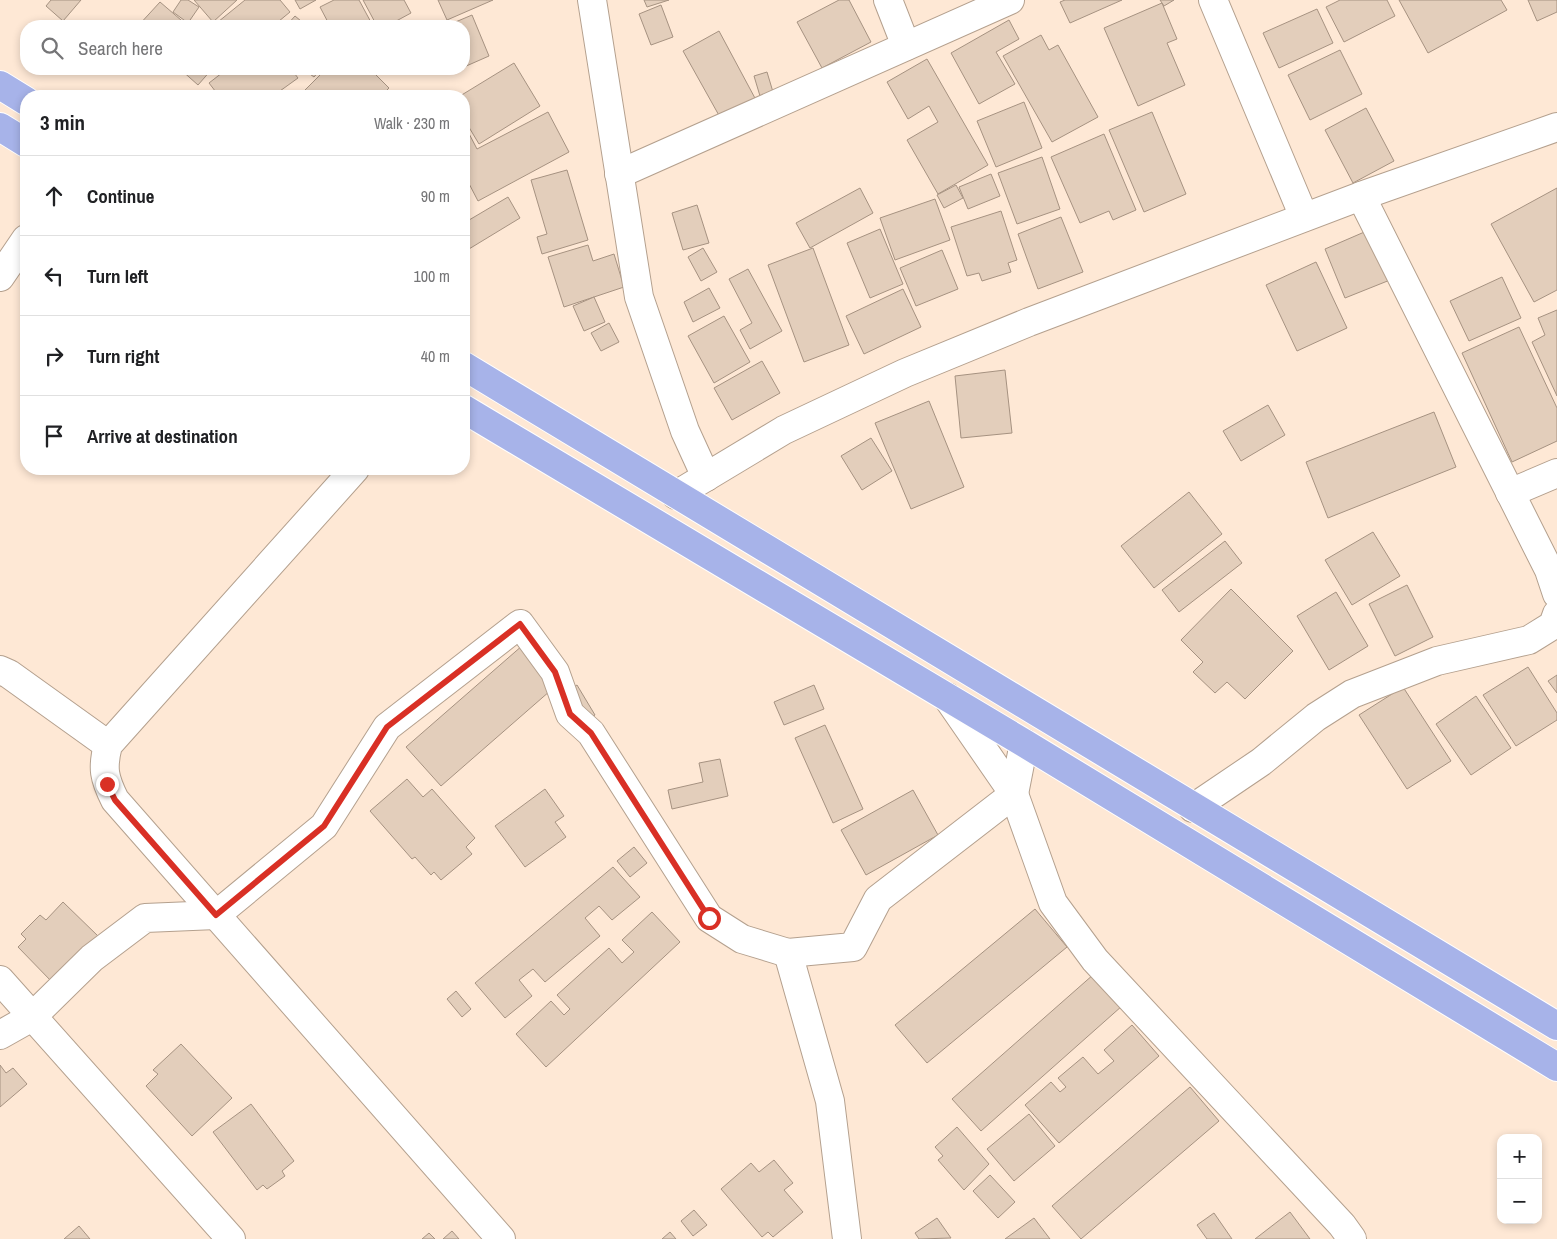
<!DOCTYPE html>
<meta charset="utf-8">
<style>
body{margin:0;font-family:"Archivo Narrow",sans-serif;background:#f2f2f2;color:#202124}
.controls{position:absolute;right:15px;bottom:15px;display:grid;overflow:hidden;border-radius:10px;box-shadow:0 2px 8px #0003}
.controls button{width:45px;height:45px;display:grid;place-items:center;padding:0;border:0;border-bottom:1px solid #e0e0e0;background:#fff;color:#202124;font:25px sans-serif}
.stop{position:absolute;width:15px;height:15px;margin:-11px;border:4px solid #d93025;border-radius:50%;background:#fff}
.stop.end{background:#d93025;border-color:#fff;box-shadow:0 1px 5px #0008}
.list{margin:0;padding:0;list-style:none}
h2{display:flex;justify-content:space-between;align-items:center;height:65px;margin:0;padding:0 20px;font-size:21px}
h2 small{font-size:16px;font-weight:400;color:#757577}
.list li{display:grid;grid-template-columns:32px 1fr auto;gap:15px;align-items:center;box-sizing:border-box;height:80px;padding:0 20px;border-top:1px solid #e0e0e0}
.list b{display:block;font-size:19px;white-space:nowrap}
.list em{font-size:16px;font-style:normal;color:#757577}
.icon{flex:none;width:28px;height:28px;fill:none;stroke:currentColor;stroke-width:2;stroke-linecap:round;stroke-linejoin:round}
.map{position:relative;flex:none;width:1557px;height:1239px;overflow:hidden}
.search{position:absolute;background:#fff;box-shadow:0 2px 8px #0003;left:20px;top:20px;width:450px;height:55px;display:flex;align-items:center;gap:12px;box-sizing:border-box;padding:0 18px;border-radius:20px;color:#757577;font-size:19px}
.panel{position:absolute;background:#fff;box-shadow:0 2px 8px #0003;left:20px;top:90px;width:450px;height:385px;border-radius:20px}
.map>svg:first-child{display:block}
.building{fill:#e3cebb;stroke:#a69281}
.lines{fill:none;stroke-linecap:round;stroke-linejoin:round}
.minor-casing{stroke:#b4a08e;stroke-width:30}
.tertiary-casing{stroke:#b4a08e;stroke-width:30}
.primary-casing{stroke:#fff;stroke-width:30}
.minor{stroke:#fff;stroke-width:28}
.tertiary{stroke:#fff;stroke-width:28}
.primary{stroke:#a7b3e9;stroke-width:28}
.route{stroke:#d93025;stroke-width:6}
</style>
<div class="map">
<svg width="1557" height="1239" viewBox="0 0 1557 1239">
<rect width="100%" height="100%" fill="#fee8d5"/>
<g class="building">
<polygon points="51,0 81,0 63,21 46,6"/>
<polygon points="181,0 188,0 199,7 188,23 173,12"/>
<polygon points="194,0 237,0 213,22"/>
<polygon points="245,0 280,0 290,12 273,26 213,26"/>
<polygon points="295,0 316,0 300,9"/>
<polygon points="334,0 359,0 373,26 330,26 320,7"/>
<polygon points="363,0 404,0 411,13 387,26 377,26"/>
<polygon points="438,0 493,0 447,20"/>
<polygon points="644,0 669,0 647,7"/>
<polygon points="839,0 849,0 871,42 822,68 797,22"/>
<polygon points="1065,0 1122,0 1070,23 1060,2"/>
<polygon points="1160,0 1174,0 1164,6"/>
<polygon points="1340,0 1387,0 1395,16 1344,42 1326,7"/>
<polygon points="1399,0 1501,0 1507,10 1428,53"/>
<polygon points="1528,0 1557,0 1557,12 1537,21"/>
<polygon points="160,2 188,26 138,26"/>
<polygon points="1162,3 1177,39 1167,43 1185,85 1138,106 1104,28"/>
<polygon points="661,5 673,37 651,45 639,14"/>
<polygon points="1317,9 1333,43 1279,68 1263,33"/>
<polygon points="472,15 489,56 464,67 464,26 446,26"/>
<polygon points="295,16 307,26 286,26"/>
<polygon points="1009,20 1019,39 996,52 1015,84 979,104 951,53"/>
<polygon points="719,31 756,100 721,119 683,51"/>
<polygon points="1041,35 1049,50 1058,45 1098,117 1052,142 1003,56"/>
<polygon points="1340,50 1362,94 1310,120 1288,75"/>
<polygon points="927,59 988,165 938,194 907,140 938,122 929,106 908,119 887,82"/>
<polygon points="514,63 540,106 479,144 464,119 464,96 460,96"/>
<polygon points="180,69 212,69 198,85"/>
<polygon points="227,69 291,69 298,78 273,96 219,96 209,83"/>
<polygon points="303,69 321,69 314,77"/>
<polygon points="326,69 370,69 389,88 381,96 303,96 301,94"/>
<polygon points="445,69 460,69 447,74"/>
<polygon points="767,72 773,92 760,96 754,76"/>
<polygon points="1024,102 1042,148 996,167 977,121"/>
<polygon points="1366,108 1394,161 1353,183 1325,130"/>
<polygon points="548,112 569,152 478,201 464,174 464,124 477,149"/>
<polygon points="1152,112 1186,194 1144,212 1109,130"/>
<polygon points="1104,134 1136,210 1113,220 1109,211 1080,223 1051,157"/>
<polygon points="1042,157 1060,209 1017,224 998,173"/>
<polygon points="567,170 588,240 542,254 537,237 547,234 531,180"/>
<polygon points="991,174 1000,196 968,209 959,187"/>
<polygon points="956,185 963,198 944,208 937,195"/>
<polygon points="860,188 873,213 810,248 796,223"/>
<polygon points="1557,188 1557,290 1534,302 1491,224"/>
<polygon points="508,197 520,218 464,252 464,223"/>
<polygon points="935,199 950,240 895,260 880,218"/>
<polygon points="697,205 709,243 683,250 672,213"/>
<polygon points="1001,211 1017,260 1008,263 1011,272 982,281 979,273 967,276 951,227"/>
<polygon points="1061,217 1083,272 1038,289 1018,234"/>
<polygon points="880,229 903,284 870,298 847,243"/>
<polygon points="1369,230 1390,280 1345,298 1325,249"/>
<polygon points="588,245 593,261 614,254 624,287 564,307 548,257"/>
<polygon points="703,248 717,272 701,281 688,257"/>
<polygon points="813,248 849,345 804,362 768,265"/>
<polygon points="942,250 958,289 916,306 900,268"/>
<polygon points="1316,262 1347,328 1297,351 1266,285"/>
<polygon points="748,269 782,331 750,349 740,330 752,323 729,279"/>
<polygon points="1502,277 1521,318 1469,341 1450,301"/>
<polygon points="709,288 720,308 693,322 684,302"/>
<polygon points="903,289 921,327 864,354 846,316"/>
<polygon points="594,297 605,322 584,331 573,306"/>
<polygon points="1557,310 1557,396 1532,342 1545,335 1538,318"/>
<polygon points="724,316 750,362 714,383 688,336"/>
<polygon points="609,323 619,342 601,351 591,333"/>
<polygon points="1519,327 1557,408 1557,441 1512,462 1462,353"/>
<polygon points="762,361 780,393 732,420 714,388"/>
<polygon points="1005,370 1012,433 961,438 955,376"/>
<polygon points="929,401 964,487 911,509 875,423"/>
<polygon points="1268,405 1285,435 1241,461 1223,431"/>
<polygon points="1434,412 1456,467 1328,518 1306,462"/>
<polygon points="871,438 892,471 862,490 841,456"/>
<polygon points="1189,492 1222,534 1154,588 1121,546"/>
<polygon points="1373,532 1400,576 1352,605 1325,560"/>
<polygon points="1225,541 1242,563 1179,612 1162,590"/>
<polygon points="1407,585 1433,637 1395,656 1369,604"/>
<polygon points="1231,589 1293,651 1245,699 1227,682 1215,693 1193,672 1203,662 1181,640"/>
<polygon points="1336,592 1368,646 1329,670 1297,616"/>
<polygon points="523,645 558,684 441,786 406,747"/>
<polygon points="1528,667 1557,713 1557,720 1516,746 1483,695"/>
<polygon points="1557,675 1557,693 1548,681"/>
<polygon points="577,685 595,715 584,722 565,692"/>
<polygon points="814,685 824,709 784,725 774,702"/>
<polygon points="1403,687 1451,761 1407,789 1359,715"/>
<polygon points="1476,696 1511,748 1471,775 1436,724"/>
<polygon points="825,725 863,809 833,823 795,738"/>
<polygon points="720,759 728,796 672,809 668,790 703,782 699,763"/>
<polygon points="407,779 423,797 432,789 475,838 466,847 472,854 441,880 434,872 431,875 415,857 412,859 370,811"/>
<polygon points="545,789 564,816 555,822 566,837 525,867 495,826"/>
<polygon points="913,790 938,835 866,875 841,830"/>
<polygon points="634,847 647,863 630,877 617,861"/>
<polygon points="613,867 640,897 612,920 599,906 585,918 600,936 545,982 533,969 519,980 532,996 505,1018 475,983"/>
<polygon points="63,902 98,936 52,982 18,947 26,939 21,934 40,915 46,920"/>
<polygon points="1035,909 1067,947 927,1063 895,1025"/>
<polygon points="652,912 680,942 546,1067 516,1034 551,1001 564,1015 570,1009 557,995 609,948 622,963 634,952 622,940"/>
<polygon points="1094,974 1122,1006 981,1131 952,1099"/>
<polygon points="456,991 471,1009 462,1017 447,999"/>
<polygon points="1132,1025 1159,1056 1059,1143 1025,1105 1051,1082 1060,1092 1066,1087 1058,1078 1083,1057 1098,1074 1114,1061 1104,1050"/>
<polygon points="181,1044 232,1098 192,1136 146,1086 158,1074 153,1070"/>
<polygon points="0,1065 6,1073 13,1068 27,1084 0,1107"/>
<polygon points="1190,1087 1219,1121 1081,1239 1052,1206"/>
<polygon points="251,1104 294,1161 282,1171 285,1176 267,1189 263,1185 257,1190 213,1132"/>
<polygon points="1029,1114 1055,1146 1014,1181 987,1149"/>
<polygon points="957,1127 989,1164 964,1190 938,1160 943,1156 935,1147"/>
<polygon points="774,1160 793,1183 784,1190 803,1212 773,1237 768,1232 762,1237 721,1189 751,1163 759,1172"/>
<polygon points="990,1175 1015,1202 998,1218 973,1191"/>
<polygon points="694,1210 707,1225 693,1236 681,1221"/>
<polygon points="1290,1212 1310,1239 1255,1239"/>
<polygon points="1214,1213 1232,1239 1207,1239 1197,1225"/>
<polygon points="937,1218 951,1238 919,1239 915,1233"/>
<polygon points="1034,1218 1050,1239 1005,1239"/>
<polygon points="79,1226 90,1239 64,1239"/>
<polygon points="452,1231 459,1239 443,1239"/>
<polygon points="670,1232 676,1239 662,1239"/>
<polygon points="429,1233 435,1239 422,1239"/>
</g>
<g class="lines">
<g class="minor-casing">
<g id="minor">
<polyline points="592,0 639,297 685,431 706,477"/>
<polyline points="888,0 906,46"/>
<polyline points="1213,0 1304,217"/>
<polyline points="619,174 1010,0"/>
<polyline points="1361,196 1549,570 1557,594"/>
<polyline points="0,277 26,239"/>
<polyline points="1510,493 1557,473"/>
<polyline points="676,495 784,430 905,373 1029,322 1361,196 1557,127"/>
<polyline points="0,670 9,674 108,745"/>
<polyline points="947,697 1014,794 1053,903 1095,960 1342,1225 1352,1239"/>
<polyline points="1193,808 1261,762 1316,717 1352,694 1437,661 1529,640 1553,625 1557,614"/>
<polyline points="0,980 231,1239"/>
<polyline points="0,1035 32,1017 92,958 145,918 216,915 324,826 387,727 520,624 555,672 570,714 591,733 709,918 742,939 788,953"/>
<polyline points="847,1239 830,1101 788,953 853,947 878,899 1014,794 1024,743"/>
</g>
</g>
<g class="tertiary-casing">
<path id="tertiary" d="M355 469 108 745C102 768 104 778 115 800L501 1239"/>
</g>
<g class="primary-casing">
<g id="primary">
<polyline points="0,85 26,101"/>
<polyline points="0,127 26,143"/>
<polyline points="464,366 1557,1026"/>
<polyline points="464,409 1024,743 1557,1067"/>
</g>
</g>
<use href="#minor" class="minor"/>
<use href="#tertiary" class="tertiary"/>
<use href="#primary" class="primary"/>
</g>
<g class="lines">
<polyline class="route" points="107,784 115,800 216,915 324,826 387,727 520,624 555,672 570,714 591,733 709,918"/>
</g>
</svg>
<div class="controls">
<button>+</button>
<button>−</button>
</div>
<div class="stop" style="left:709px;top:918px"></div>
<div class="stop end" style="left:107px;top:784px"></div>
<div class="search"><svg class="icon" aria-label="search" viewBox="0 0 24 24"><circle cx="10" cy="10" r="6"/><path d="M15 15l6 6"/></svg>Search here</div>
<section class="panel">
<h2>3 min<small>Walk · 230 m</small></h2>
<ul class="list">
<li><svg class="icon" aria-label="ahead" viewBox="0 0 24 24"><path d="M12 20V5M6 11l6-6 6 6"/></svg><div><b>Continue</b></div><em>90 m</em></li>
<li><svg class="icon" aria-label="left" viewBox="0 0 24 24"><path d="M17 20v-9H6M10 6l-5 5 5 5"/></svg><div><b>Turn left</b></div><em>100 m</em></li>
<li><svg class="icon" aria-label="right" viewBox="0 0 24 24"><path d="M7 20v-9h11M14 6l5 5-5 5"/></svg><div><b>Turn right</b></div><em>40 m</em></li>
<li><svg class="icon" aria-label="arrive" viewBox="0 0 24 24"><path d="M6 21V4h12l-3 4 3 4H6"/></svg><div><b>Arrive at destination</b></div></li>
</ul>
</section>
</div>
